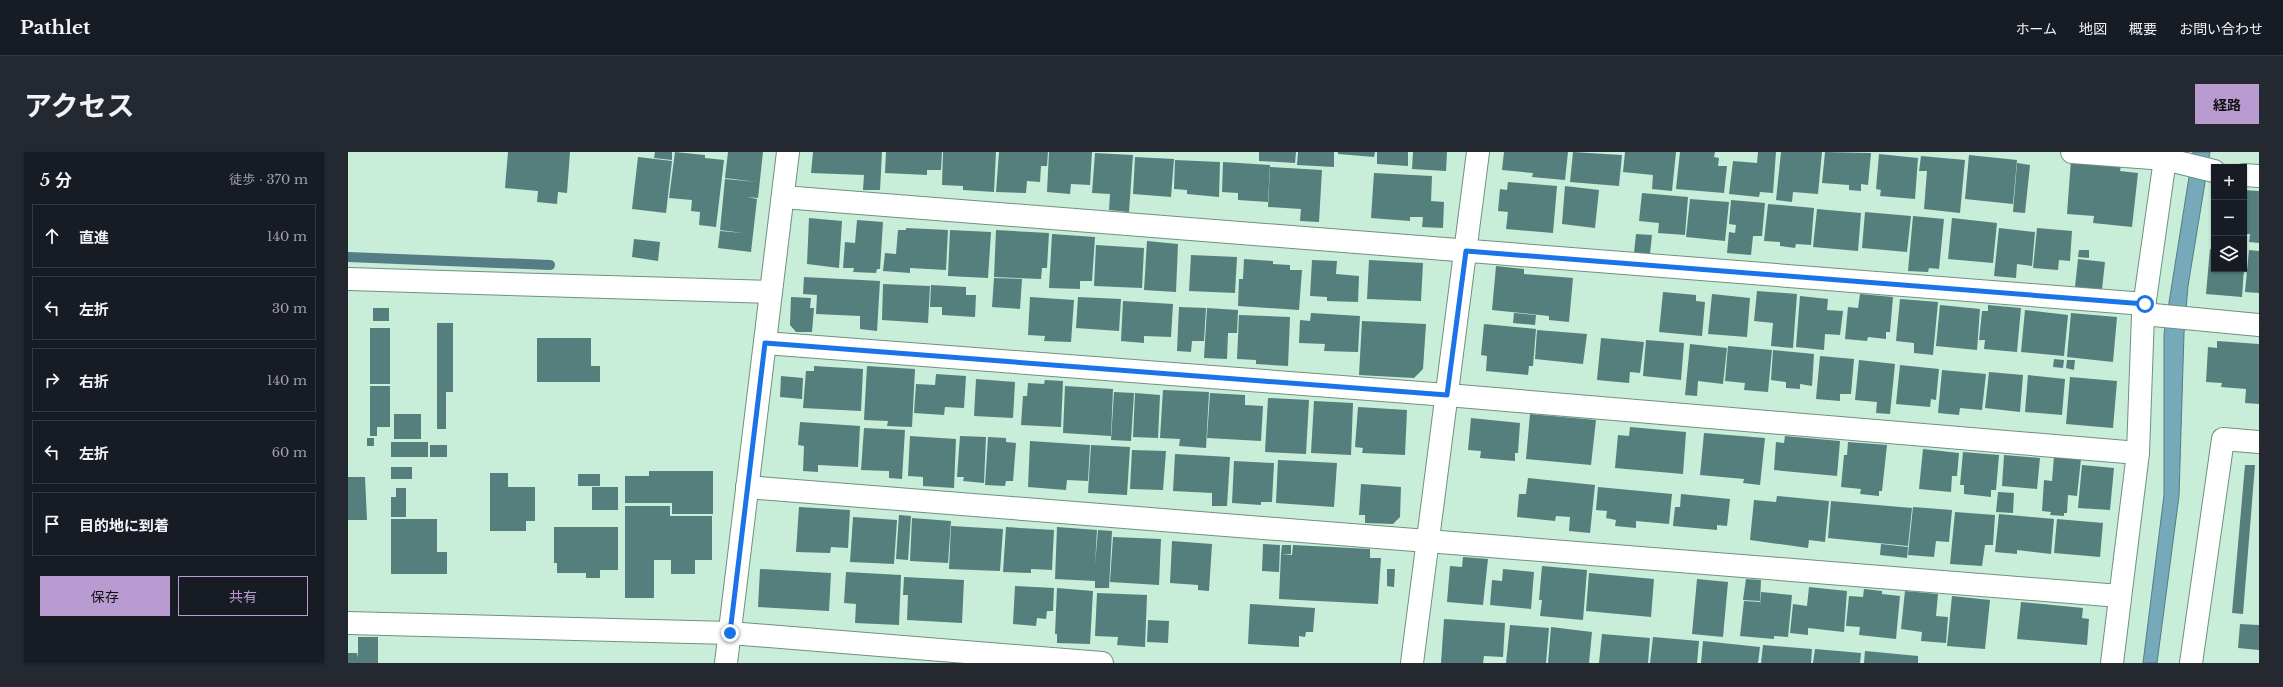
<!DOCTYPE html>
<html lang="ja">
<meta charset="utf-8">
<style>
body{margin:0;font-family:"Libre Baskerville","Noto Sans JP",serif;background:#242831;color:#f1f3f6}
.controls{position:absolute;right:12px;top:12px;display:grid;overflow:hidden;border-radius:0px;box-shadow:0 1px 3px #0004}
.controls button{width:36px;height:36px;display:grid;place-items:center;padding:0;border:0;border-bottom:1px solid #363941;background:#171b24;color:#f1f3f6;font:20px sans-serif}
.stop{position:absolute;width:12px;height:12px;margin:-9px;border:3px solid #1a73e8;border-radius:50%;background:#fff}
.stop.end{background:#1a73e8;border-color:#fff;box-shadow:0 1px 4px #0008}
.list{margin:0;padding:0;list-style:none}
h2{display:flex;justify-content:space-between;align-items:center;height:52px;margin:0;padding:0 16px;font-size:17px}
h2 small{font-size:13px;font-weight:400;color:#9ea1a6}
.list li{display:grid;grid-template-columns:26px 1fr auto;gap:12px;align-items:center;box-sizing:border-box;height:64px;margin:0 8px 8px;padding:0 8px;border:1px solid #363941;border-radius:0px}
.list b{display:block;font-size:15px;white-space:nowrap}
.list em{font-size:13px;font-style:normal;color:#9ea1a6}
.actions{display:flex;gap:8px;padding:12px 16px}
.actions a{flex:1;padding:9px 0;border:1px solid #b99bd1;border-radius:0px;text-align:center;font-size:14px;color:#b99bd1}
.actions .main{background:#b99bd1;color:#111}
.icon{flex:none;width:22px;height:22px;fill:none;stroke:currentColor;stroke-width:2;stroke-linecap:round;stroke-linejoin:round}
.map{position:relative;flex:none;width:1911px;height:511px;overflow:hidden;border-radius:0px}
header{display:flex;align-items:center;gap:24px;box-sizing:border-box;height:56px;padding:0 20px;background:#171b24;border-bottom:1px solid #363941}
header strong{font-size:19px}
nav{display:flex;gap:22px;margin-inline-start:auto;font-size:14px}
.intro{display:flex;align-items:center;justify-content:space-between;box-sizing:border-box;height:96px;padding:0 24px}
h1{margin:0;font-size:28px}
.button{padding:10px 18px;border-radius:0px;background:#b99bd1;color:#111;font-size:14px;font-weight:700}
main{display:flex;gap:24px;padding:0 24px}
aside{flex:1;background:#171b24;border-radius:0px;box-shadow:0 1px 3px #0004}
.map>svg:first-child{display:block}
.water{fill:#76aaba;stroke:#547d86}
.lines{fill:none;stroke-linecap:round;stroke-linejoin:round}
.stream{stroke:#547d86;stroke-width:10}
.building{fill:#547f7c}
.minor-casing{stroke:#6f917e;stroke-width:24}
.tertiary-casing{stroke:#6f917e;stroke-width:24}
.minor{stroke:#fff;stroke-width:22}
.tertiary{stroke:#fff;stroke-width:22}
.route{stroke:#1a73e8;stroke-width:5}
</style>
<header>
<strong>Pathlet</strong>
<nav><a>ホーム</a><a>地図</a><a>概要</a><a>お問い合わせ</a></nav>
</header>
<div class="intro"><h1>アクセス</h1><a class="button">経路</a></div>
<main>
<aside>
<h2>5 分<small>徒歩 · 370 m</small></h2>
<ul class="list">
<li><svg class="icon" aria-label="ahead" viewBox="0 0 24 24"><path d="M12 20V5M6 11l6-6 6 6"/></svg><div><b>直進</b></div><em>140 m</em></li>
<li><svg class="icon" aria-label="left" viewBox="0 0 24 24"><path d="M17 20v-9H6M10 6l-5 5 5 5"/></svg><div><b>左折</b></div><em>30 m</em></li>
<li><svg class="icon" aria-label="right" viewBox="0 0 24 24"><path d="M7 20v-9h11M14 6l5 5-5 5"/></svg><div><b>右折</b></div><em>140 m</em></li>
<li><svg class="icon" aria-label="left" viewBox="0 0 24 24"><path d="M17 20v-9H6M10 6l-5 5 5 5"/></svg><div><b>左折</b></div><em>60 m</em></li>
<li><svg class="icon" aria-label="arrive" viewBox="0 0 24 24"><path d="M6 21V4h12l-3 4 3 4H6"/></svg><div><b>目的地に到着</b></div></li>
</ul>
<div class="actions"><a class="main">保存</a><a>共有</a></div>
</aside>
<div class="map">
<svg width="1911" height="511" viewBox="0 0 1911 511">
<rect width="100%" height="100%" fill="#c8edd8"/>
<polygon class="water" points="1845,0 1862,0 1840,134 1836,181 1831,344 1809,511 1795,511 1816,343 1816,182"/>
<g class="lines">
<polyline class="stream" points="0,105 202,113"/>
</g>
<g class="building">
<polygon points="160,0 222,0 219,41 210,40 209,52 189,50 190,39 157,36"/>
<polygon points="307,0 324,0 324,8 306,6"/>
<polygon points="327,0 357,3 357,6 376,8 368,75 351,73 352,60 343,59 344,48 321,46"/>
<polygon points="380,0 415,0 410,46 399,45 409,47 403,100 370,96 372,79 395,81 372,78 377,27 409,30 377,26"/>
<polygon points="465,0 534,0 532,38 515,38 516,23 463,21"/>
<polygon points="538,0 594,0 593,18 579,18 579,23 537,21"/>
<polygon points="595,0 648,0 646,40 615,38 615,34 594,33"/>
<polygon points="651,0 700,0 699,14 693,14 692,30 679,29 678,41 648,40"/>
<polygon points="701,0 744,0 742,33 723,32 722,42 699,40"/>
<polygon points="911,0 948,0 947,11 911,9"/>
<polygon points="950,0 986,0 986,15 949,13"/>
<polygon points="990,0 1027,0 1026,5 990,2"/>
<polygon points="1029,0 1060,0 1060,14 1029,12"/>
<polygon points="1065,0 1099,0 1098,19 1064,17"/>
<polygon points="1156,0 1220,0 1217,28 1184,25 1185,21 1154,18"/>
<polygon points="1225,0 1274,3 1271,34 1222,30"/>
<polygon points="1277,0 1328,0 1324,39 1304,37 1305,23 1275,20"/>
<polygon points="1332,0 1367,0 1366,5 1371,6 1370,14 1379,14 1376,41 1328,37"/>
<polygon points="1410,0 1428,0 1425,41 1412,40 1411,45 1381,42 1385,9 1409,11"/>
<polygon points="1433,0 1474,0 1470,42 1445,40 1444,50 1428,48"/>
<polygon points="1477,0 1523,1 1520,33 1513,32 1513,39 1501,38 1501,33 1474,31"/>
<polygon points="747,1 785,3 781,60 761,58 762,42 744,41"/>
<polygon points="1531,2 1570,6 1567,47 1532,44 1533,38 1528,37"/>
<polygon points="1621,3 1669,8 1665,52 1617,47"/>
<polygon points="1573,4 1617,8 1612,61 1576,57 1579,19 1571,19"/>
<polygon points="290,5 324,9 318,61 284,57"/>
<polygon points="787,5 826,7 823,45 785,42"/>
<polygon points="827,8 872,10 871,45 839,42 839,38 826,37"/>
<polygon points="1723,8 1773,13 1772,19 1790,21 1784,75 1745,71 1746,64 1719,62"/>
<polygon points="875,10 922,13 920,50 890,48 890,41 874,40"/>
<polygon points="1669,11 1682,13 1677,61 1665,60"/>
<polygon points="922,15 974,18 971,70 952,69 953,57 920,55"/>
<polygon points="1026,21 1084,24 1083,49 1096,50 1095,76 1074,75 1075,65 1062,65 1062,69 1023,66"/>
<polygon points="1160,30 1209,34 1205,81 1158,77 1160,60 1150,59 1152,37 1159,38"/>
<polygon points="1217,34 1251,38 1247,76 1214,72"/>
<polygon points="1896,38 1911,39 1911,91 1901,90 1902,82 1896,82"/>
<polygon points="1294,41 1340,45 1337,83 1310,81 1311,71 1291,69"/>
<polygon points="1342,47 1381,50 1377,89 1338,85"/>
<polygon points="1383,48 1417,51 1414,84 1405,84 1403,103 1379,101 1381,80 1387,81 1388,73 1381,72"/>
<polygon points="1420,52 1466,56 1463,93 1448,92 1447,96 1432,94 1432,90 1416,89"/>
<polygon points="1469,57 1513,61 1510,99 1465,95"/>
<polygon points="1517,60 1563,64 1559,100 1514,96"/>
<polygon points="1565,64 1596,67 1591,117 1581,116 1580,120 1560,119"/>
<polygon points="461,66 494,69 491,116 459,112"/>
<polygon points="1604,66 1649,71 1645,111 1600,107"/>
<polygon points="509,68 535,70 532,117 529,117 528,121 505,120 506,116 495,116 497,90 507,91"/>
<polygon points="558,76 600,78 598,118 562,116 562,121 535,119 537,101 548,102 550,78 558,78"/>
<polygon points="1651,76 1687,80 1684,114 1669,112 1668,126 1646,124"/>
<polygon points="1689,76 1724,79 1722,109 1711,108 1710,118 1685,116"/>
<polygon points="602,78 643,80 640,126 600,124"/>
<polygon points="648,78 701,81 699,116 694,116 693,127 646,125"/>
<polygon points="704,82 747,85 744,129 732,129 732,137 701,136"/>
<polygon points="1288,82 1304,83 1302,102 1286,101"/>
<polygon points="286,87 312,90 310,109 284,105"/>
<polygon points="799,89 830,92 828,140 796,138"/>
<polygon points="748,93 796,96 794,136 746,134"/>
<polygon points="1862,97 1866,98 1866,117 1896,117 1894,145 1858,142"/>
<polygon points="1731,98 1741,98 1741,106 1730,105"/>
<polygon points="1901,98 1911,99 1911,141 1897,140"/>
<polygon points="843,103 889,105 887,141 841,139"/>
<polygon points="896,107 925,109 925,112 942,113 942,118 954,118 951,158 890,154 891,127 895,127"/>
<polygon points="1730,107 1757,110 1754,137 1727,135"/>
<polygon points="964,108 989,109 988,122 1011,124 1010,150 979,149 979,145 962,144"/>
<polygon points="1021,108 1075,111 1073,149 1019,147"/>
<polygon points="1148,114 1176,117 1176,122 1225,126 1221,170 1201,168 1201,164 1144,158"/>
<polygon points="456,125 532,129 529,179 512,177 512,164 468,162 469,143 455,142"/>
<polygon points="646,126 674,127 672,157 644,155"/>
<polygon points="535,132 582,134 580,171 534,168"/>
<polygon points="583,133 618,135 618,143 628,143 627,165 594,163 594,155 582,155"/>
<polygon points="1409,139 1449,142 1445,196 1423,194 1425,171 1406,169"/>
<polygon points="1315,140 1348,143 1348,149 1357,150 1354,184 1311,180"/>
<polygon points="1364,142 1402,146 1399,185 1360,182"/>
<polygon points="1512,142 1545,145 1542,180 1538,180 1538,187 1520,185 1519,189 1497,187 1500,155 1510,156"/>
<polygon points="1452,144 1480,147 1479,158 1495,159 1492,183 1477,182 1476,198 1448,195"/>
<polygon points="443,145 463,146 462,156 466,156 464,180 448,180 442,173"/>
<polygon points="682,145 726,148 723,190 696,189 697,184 680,183"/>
<polygon points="730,145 773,147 771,179 728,176"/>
<polygon points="1552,147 1590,150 1585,203 1566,201 1566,191 1548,189"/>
<polygon points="775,149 825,152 823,185 796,184 796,191 773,189"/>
<polygon points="1592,153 1632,157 1629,198 1588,194"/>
<polygon points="1640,153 1673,156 1669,200 1636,197 1637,188 1631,188 1634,159 1640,159"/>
<polygon points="831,155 858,156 856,189 844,189 843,200 829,199"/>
<rect x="25" y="156" width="16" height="13"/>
<polygon points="859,156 890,158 889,181 880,181 879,207 856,206"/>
<polygon points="1677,158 1720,163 1716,204 1673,200"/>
<polygon points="963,161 1012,164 1010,200 976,199 977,192 951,191 952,168 962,169"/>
<polygon points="1166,161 1188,163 1187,173 1165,171"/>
<polygon points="1723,161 1769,165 1765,210 1719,205"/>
<polygon points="891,163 942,165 940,214 908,212 908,208 889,207"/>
<polygon points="1014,169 1078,172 1075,217 1066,226 1011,223"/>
<polygon points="89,171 105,171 105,240 98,240 98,277 89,277"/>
<polygon points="1136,172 1188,177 1185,214 1181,214 1180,223 1138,219 1139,204 1133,203"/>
<rect x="22" y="176" width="20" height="56"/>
<polygon points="1189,178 1239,182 1235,212 1187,207"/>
<polygon points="189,186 243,186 243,214 252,214 252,230 189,230"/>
<polygon points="1253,186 1296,190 1292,221 1282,220 1281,231 1249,228"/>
<polygon points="1298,188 1336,191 1333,228 1295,224"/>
<polygon points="1869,189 1911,192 1911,252 1897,251 1898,237 1873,235 1874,231 1858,230 1860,195 1869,196"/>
<polygon points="1342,192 1379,196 1375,232 1350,229 1349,244 1337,243"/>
<polygon points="1380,194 1424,198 1420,240 1396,238 1397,231 1377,229"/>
<polygon points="1425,198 1466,202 1464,234 1452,232 1452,237 1438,236 1438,230 1423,228"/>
<polygon points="1472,204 1506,207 1503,242 1492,242 1492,249 1468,247"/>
<polygon points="1706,207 1716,208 1715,216 1705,215"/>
<polygon points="1511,208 1547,212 1542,262 1528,261 1529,250 1507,248"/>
<polygon points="1719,208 1727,208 1726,218 1718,216"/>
<polygon points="1552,213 1591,217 1588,248 1583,247 1582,255 1548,252"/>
<polygon points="466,214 515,217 513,259 455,256 458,219 466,219"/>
<polygon points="519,214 567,217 564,275 539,274 540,269 516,268"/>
<polygon points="1594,218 1638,222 1634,258 1612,256 1611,263 1590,261"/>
<polygon points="1641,220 1675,223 1672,260 1637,256"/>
<polygon points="588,222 618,224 616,256 597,255 596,263 566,261 568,232 587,233"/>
<polygon points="1680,223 1717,227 1714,263 1677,260"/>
<polygon points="433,224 455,226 454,247 432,245"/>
<polygon points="1722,225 1769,229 1765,276 1718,272"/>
<polygon points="628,227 667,230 665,266 626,264"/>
<polygon points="697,228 715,229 713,275 673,273 675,244 679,244 680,231 696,232"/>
<polygon points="22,234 42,234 42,275 29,275 29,284 22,284"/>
<polygon points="717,234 765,237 763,284 715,281"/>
<polygon points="815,238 861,240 858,296 831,294 832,287 812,286"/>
<polygon points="766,240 786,241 783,289 763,288"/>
<polygon points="787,241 812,243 810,286 785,285"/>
<polygon points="862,241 897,243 897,253 915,254 913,289 859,286"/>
<polygon points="920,246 961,248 958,302 917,300"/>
<polygon points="966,249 1005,251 1003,303 963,301"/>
<polygon points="1010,255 1059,258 1057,303 1014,301 1015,296 1007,295"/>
<rect x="46" y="262" width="27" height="25"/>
<polygon points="1182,262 1248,268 1243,313 1178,307"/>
<polygon points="1123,266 1172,271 1170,301 1167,301 1167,309 1132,306 1133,299 1120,298"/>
<polygon points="452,270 512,274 510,315 470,313 470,320 455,319 456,294 450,293"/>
<polygon points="1282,275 1338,280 1335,322 1267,316 1270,283 1281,284"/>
<polygon points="516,276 557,278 554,327 541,326 541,319 513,318"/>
<polygon points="1356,281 1417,286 1412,333 1395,331 1396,327 1352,323"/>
<polygon points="562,284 608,287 606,336 575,334 575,325 560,324"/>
<polygon points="612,284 638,285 636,331 615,329 616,325 609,325"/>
<polygon points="1437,284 1492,289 1489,324 1426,318 1428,290 1436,291"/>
<polygon points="640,285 658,286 658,290 668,291 665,329 658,329 657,334 637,333"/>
<rect x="19" y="286" width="7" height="8"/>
<polygon points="682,289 742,293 740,329 719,328 718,338 680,335"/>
<rect x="43" y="290" width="37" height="15"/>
<polygon points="1500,290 1539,293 1534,339 1531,339 1531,344 1512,342 1513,337 1493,335 1496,303 1499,303"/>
<rect x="82" y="293" width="17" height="12"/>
<polygon points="743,293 782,295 779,343 740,341"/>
<polygon points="1575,297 1611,301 1609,324 1604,324 1603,340 1571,337"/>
<polygon points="784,298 818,299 815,338 782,337"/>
<polygon points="1615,300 1651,303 1648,338 1643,338 1643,345 1616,342 1616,333 1612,333"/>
<polygon points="827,302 882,305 879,354 864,354 864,341 825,339"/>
<polygon points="1656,303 1692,306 1689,337 1654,334"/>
<polygon points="1706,304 1733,307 1729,344 1720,343 1719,361 1716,361 1716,364 1702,363 1703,360 1694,359 1696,328 1704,329"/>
<polygon points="930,308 989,311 986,355 928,351"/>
<polygon points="886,309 926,311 924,350 913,350 913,353 884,351"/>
<polygon points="1734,313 1766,316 1762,358 1730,356"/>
<polygon points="1897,313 1907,313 1895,462 1884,461"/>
<rect x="43" y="315" width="21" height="12"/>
<polygon points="301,319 365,319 365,362 324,362 324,351 277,351 277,324 301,324"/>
<polygon points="142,321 160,321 160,335 187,335 187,369 178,369 178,379 142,379"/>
<rect x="230" y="322" width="22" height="12"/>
<polygon points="0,325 17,325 19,368 0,368"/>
<polygon points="1180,326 1247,333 1242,381 1221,379 1222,365 1208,364 1207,369 1169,365 1171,342 1178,342"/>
<polygon points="1013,332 1053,335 1052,365 1045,372 1017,371 1017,363 1011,363"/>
<rect x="244" y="335" width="26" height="23"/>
<polygon points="1250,335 1324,342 1321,372 1288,369 1288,376 1267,374 1268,368 1258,366 1259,359 1248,358"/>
<polygon points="48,336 58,336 58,365 43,365 43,345 48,345"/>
<polygon points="1650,340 1666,341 1665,361 1648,360"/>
<polygon points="1333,342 1382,347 1379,374 1369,373 1369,378 1325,374 1327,355 1332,355"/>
<polygon points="1429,344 1481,349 1477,390 1461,388 1460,396 1402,388 1406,348 1428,350"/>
<polygon points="1483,349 1564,356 1560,394 1480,386"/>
<polygon points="277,354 322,354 322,364 364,364 364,408 347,408 347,422 323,422 323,408 306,408 306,446 277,446"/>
<polygon points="451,355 502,358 500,396 483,395 482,401 448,400"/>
<polygon points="1565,355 1604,358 1601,390 1588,389 1586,405 1560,403"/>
<polygon points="1607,360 1647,363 1645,393 1637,393 1634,414 1602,412"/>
<polygon points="1651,362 1706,367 1703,402 1669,398 1669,402 1647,400"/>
<polygon points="551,363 563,364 560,408 548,407"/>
<polygon points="505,365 549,368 546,412 502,410"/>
<polygon points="564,366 603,369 600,411 562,409"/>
<polygon points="43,367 89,367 89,400 99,400 99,422 43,422"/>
<polygon points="1709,367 1755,371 1752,405 1706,401"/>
<polygon points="603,374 655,377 652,419 601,417"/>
<polygon points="206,375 270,375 270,418 252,418 252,426 238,426 238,421 209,421 209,411 206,411"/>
<polygon points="658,375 706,378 704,418 683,417 683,421 655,420"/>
<polygon points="709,375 749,378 747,413 750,378 764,379 761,436 747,436 747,429 707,427"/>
<polygon points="765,385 813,387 811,433 762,430"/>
<polygon points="824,389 864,392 861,439 850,438 850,433 822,431"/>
<polygon points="915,392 932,393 931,420 914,419"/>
<polygon points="1533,392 1560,395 1559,406 1532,403"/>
<polygon points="934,393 943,393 943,402 933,402"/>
<polygon points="945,393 1022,397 1022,406 1033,406 1030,452 931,447 933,402 944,403"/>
<polygon points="1115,405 1140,407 1135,453 1099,450 1102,414 1114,415"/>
<polygon points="1194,414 1239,418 1235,468 1192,464 1194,448 1191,448"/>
<polygon points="412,417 483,421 481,459 410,455"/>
<polygon points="1039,417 1047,417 1046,435 1039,434"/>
<polygon points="1155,417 1186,420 1183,457 1142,453 1144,428 1154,429"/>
<polygon points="498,420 553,423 551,473 507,471 508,452 496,451"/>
<polygon points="1241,421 1306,427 1303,465 1238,459"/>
<polygon points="556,425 616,428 614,471 559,468 560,443 555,443"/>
<polygon points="1349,427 1380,430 1375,485 1344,482"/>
<polygon points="1398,427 1413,428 1412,449 1395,448"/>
<polygon points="667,434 706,436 705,459 699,459 698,467 689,466 688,474 665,472"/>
<polygon points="1461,435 1499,439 1496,480 1460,476 1460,483 1442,481 1445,452 1459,454"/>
<polygon points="709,436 745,439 742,492 709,491 709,482 707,482"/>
<polygon points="1516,437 1534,439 1534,442 1552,444 1548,487 1511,483 1512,475 1498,474 1501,444 1515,445"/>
<polygon points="1557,439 1590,442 1588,464 1600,465 1598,491 1573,489 1574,480 1553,477"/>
<polygon points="1413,440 1444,443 1440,485 1426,484 1426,487 1392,484 1396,449 1412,450 1412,453"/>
<polygon points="749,441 799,443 797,495 769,493 770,485 747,484"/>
<polygon points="1604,444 1642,448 1637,497 1599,494"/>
<polygon points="1673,450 1735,456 1734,466 1741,467 1739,493 1669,487"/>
<polygon points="902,452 967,456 965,480 958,480 957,485 951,484 951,495 900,492"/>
<polygon points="1096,467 1157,471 1155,505 1136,504 1135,511 1093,511"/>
<polygon points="800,468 821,469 820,491 799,490"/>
<polygon points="1892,472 1911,473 1911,498 1890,496"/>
<polygon points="1162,473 1201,476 1198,511 1158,511"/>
<polygon points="1203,475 1244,480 1241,511 1200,511"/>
<polygon points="1254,482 1302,486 1300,511 1251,511"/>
<polygon points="10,485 30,485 30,511 0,511 0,501 9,501 10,506"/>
<polygon points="1305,485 1351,489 1349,511 1302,511"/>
<polygon points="1355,489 1412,495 1410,511 1353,511"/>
<polygon points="1415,493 1464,497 1463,511 1413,511"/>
<polygon points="1467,497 1513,501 1512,511 1465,511"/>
<polygon points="1517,499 1570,504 1570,511 1516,511"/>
</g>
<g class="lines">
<g class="minor-casing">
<g id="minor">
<polyline points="1724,0 1817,7 1866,19"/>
<polyline points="1896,23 1911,24"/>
<polyline points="435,45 1797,152"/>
<polyline points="0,127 423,140"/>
<polyline points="1795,162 1911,173"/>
<polyline points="417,191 1099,243 1790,301"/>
<polyline points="399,335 1772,444"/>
<polyline points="0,471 382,481 754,511"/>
<polyline points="1764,511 1790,301 1795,162 1818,0"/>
</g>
</g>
<g class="tertiary-casing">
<g id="tertiary">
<polyline points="378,511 440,0"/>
<polyline points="1064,511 1130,0"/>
<polyline points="1843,511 1875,287 1911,290"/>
</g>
</g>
<use href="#minor" class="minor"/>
<use href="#tertiary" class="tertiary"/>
</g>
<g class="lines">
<polyline class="route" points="382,481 417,191 1099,243 1118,99 1797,152"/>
</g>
</svg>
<div class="controls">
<button>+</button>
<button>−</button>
<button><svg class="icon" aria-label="layers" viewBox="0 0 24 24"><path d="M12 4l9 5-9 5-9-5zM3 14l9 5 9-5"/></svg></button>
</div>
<div class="stop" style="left:1797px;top:152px"></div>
<div class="stop end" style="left:382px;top:481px"></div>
</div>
</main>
